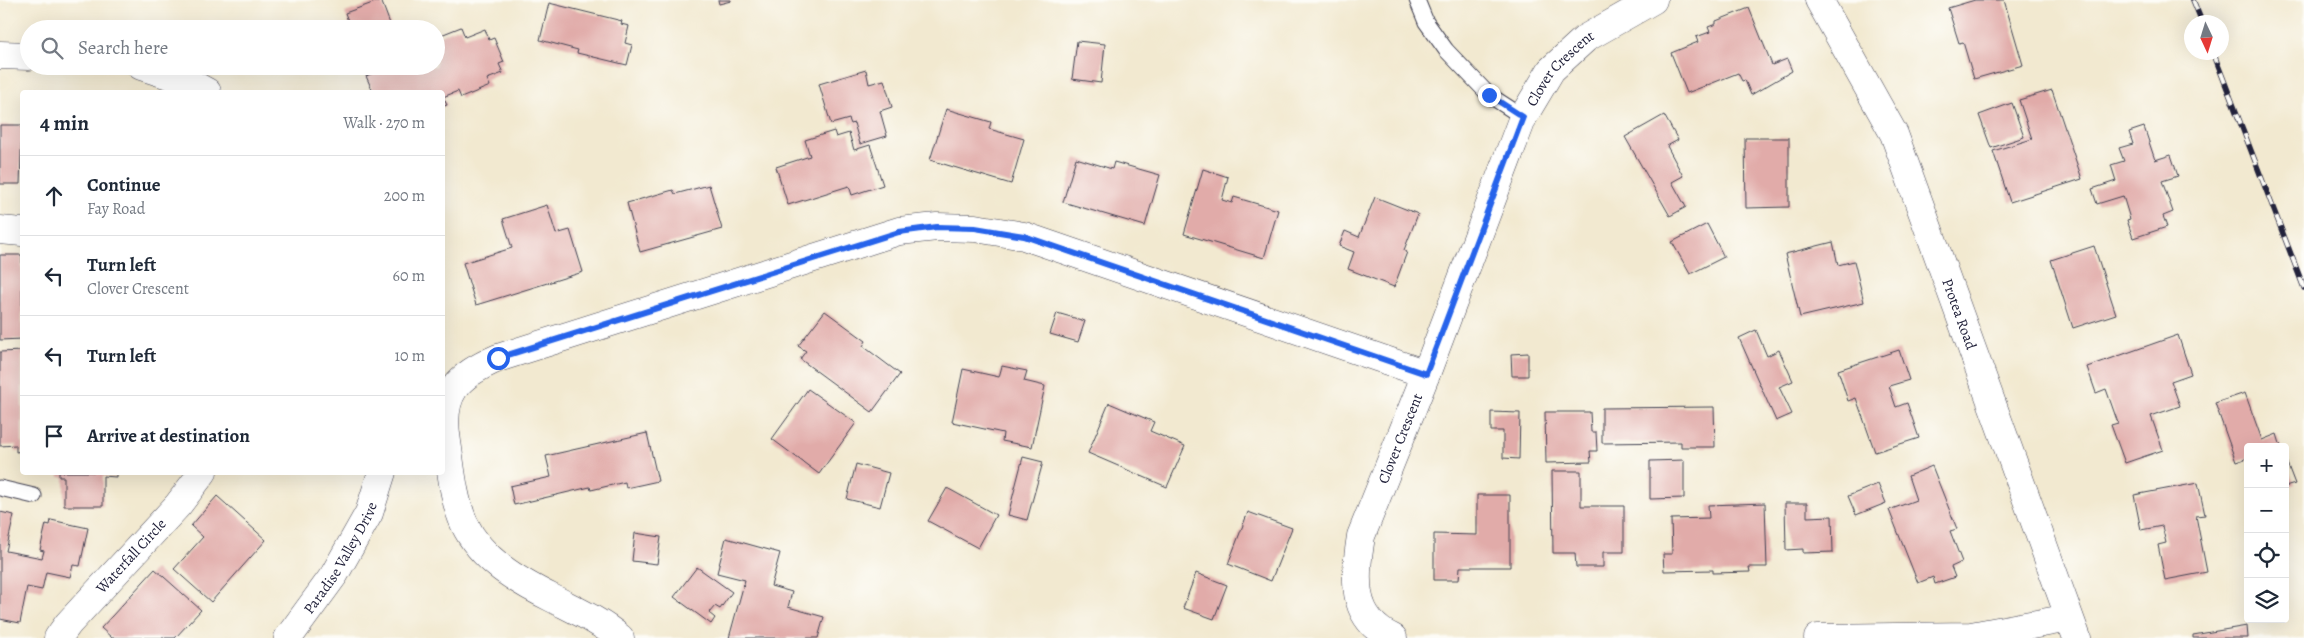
<!DOCTYPE html>
<meta charset="utf-8">
<style>
body{margin:0;font-family:Alegreya,serif;background:#f6f6f7;color:#1f2937}
.controls{position:absolute;right:15px;bottom:15px;display:grid;overflow:hidden;border-radius:5px;box-shadow:0 5px 20px #0002}
.controls button{width:45px;height:45px;display:grid;place-items:center;padding:0;border:0;border-bottom:1px solid #e0e1e3;background:#fff;color:#1f2937;font:25px sans-serif}
.compass{position:absolute;left:2184px;top:15px;width:45px;height:45px;border-radius:50%;background:#fff;box-shadow:0 5px 20px #0002;rotate:176deg}
.stop{position:absolute;width:15px;height:15px;margin:-11px;border:4px solid #2563eb;border-radius:50%;background:#fff}
.stop.end{background:#2563eb;border-color:#fff;box-shadow:0 1px 5px #0008}
.list{margin:0;padding:0;list-style:none}
h2{display:flex;justify-content:space-between;align-items:center;height:65px;margin:0;padding:0 20px;font-size:21px}
h2 small{font-size:16px;font-weight:400;color:#747a83}
.list li{display:grid;grid-template-columns:32px 1fr auto;gap:15px;align-items:center;box-sizing:border-box;height:80px;padding:0 20px;border-top:1px solid #e0e1e3}
.list b{display:block;font-size:19px;white-space:nowrap}
.list p{margin:0;font-size:16px;white-space:nowrap;color:#747a83}
.list em{font-size:16px;font-style:normal;color:#747a83}
.icon{flex:none;width:28px;height:28px;fill:none;stroke:currentColor;stroke-width:2;stroke-linecap:round;stroke-linejoin:round}
.map{position:relative;flex:none;width:2304px;height:638px;overflow:hidden}
.search{position:absolute;background:#fff;box-shadow:0 5px 20px #0002;left:20px;top:20px;width:425px;height:55px;display:flex;align-items:center;gap:12px;box-sizing:border-box;padding:0 18px;border-radius:28px;color:#747a83;font-size:19px}
.panel{position:absolute;background:#fff;box-shadow:0 5px 20px #0002;left:20px;top:90px;width:425px;height:385px;border-radius:5px}
.map>svg:first-child{display:block}
.building{fill:#e1aba9}
.lines{fill:none;stroke-linecap:round;stroke-linejoin:round}
.lane-casing{stroke:#414051;stroke-width:17}
.street-casing{stroke:#414051;stroke-width:29}
.lane{stroke:#fff;stroke-width:15}
.street{stroke:#fff;stroke-width:28}
.rail-casing{stroke:#22223b;stroke-width:5.5}
.rail{stroke:#fdfcf7;stroke-width:4;stroke-dasharray:11;stroke-linecap:butt}
.route{stroke:#2563eb;stroke-width:6}
.labels{text-anchor:middle;dominant-baseline:central;stroke-width:5;stroke-linejoin:round;paint-order:stroke}
.street-label{font-size:15px;fill:#22223b;stroke:#fdfcf7}
</style>
<div class="map">
<svg width="2304" height="638" viewBox="0 0 2304 638">
<rect width="100%" height="100%" fill="#fdfcf7"/>
<filter id="ink" filterUnits="userSpaceOnUse"><feTurbulence type="fractalNoise" baseFrequency=".02" numOctaves="2"/><feDisplacementMap in="SourceGraphic" scale="10" xChannelSelector="R" yChannelSelector="G"/><feConvolveMatrix kernelMatrix="1 2 1 2 8 2 1 2 1" color-interpolation-filters="sRGB"/></filter>
<filter id="wash" filterUnits="userSpaceOnUse"><feTurbulence type="fractalNoise" baseFrequency=".0096" numOctaves="4" result="noise"/><feDisplacementMap in="SourceGraphic" scale="20" xChannelSelector="R" yChannelSelector="G"/><feGaussianBlur stdDeviation="1.12" result="paint"/><feColorMatrix in="noise" values="0 0 0 0 0 0 0 0 0 0 0 0 0 0 0 0 0 1.4 0 .05"/><feComposite in="paint" operator="in"/></filter>
<g filter="url(#wash)">
<rect width="100%" height="100%" fill="#f2e9d0"/>
<g id="blocks">
<g class="building">
<polygon points="381,0 392,29 351,29 345,13"/>
<polygon points="718,0 731,0 731,1 719,4"/>
<polygon points="1975,0 2004,0 2023,65 1974,79 1963,42 1959,43 1948,8"/>
<polygon points="549,3 622,21 621,24 629,26 625,43 632,45 627,65 577,53 578,50 540,40"/>
<polygon points="1749,8 1772,65 1787,59 1792,71 1751,95 1745,80 1742,81 1738,73 1687,93 1671,53 1698,42 1696,37 1710,32 1708,27 1716,24 1716,21"/>
<polygon points="461,27 465,37 485,29 489,40 494,38 504,62 499,64 503,73 487,79 490,86 461,98 458,91 443,97 447,105 442,107 442,92 373,92 366,76 390,66 436,66 436,48 440,46 436,37"/>
<polygon points="1077,41 1105,44 1101,83 1072,79"/>
<polygon points="866,70 869,84 884,80 892,107 880,111 887,136 860,144 854,123 851,124 849,119 831,124 819,84"/>
<polygon points="2052,90 2082,179 2010,202 1993,151 2032,139 2019,100"/>
<polygon points="2012,103 2024,137 1991,148 1979,115"/>
<polygon points="946,109 991,122 989,129 1024,139 1011,184 930,160"/>
<polygon points="1664,115 1678,140 1667,146 1683,176 1672,182 1686,207 1670,216 1625,137"/>
<polygon points="0,125 22,125 20,184 0,184"/>
<polygon points="2144,127 2155,160 2171,155 2178,176 2162,181 2173,212 2163,216 2167,227 2133,238 2127,220 2130,219 2123,196 2097,204 2092,189 2116,181 2111,165 2124,161 2119,148 2133,144 2129,132"/>
<polygon points="834,131 836,137 849,133 854,150 870,145 883,185 852,195 849,186 788,205 776,167 810,156 805,140"/>
<polygon points="1745,138 1789,138 1789,207 1746,208"/>
<polygon points="1076,158 1112,169 1114,162 1160,175 1145,226 1063,202"/>
<polygon points="1203,169 1228,177 1222,200 1232,203 1234,197 1278,210 1264,258 1184,234"/>
<polygon points="709,185 722,229 640,252 627,203 673,190 675,194"/>
<polygon points="1375,197 1418,214 1404,250 1407,252 1394,287 1348,269 1354,252 1339,246 1345,231 1359,237"/>
<polygon points="547,205 556,234 570,230 583,272 476,305 463,263 512,248 503,219"/>
<polygon points="1707,224 1724,257 1690,274 1672,242"/>
<polygon points="1833,242 1838,265 1854,261 1864,302 1800,317 1785,254"/>
<polygon points="2094,246 2116,314 2073,328 2051,260"/>
<polygon points="0,255 22,255 22,339 0,340"/>
<polygon points="825,311 866,341 863,346 900,374 872,412 800,359 806,351 798,346"/>
<polygon points="1057,313 1085,321 1078,342 1050,334"/>
<polygon points="1756,330 1767,356 1779,350 1793,381 1779,387 1792,414 1776,421 1739,338"/>
<polygon points="2178,335 2191,374 2171,381 2180,406 2151,416 2163,450 2125,463 2111,425 2118,423 2106,389 2096,393 2087,367"/>
<polygon points="1899,350 1909,380 1889,386 1896,407 1907,403 1919,438 1875,452 1856,398 1848,401 1838,370"/>
<polygon points="22,351 22,451 16,452 16,445 0,446 0,352"/>
<polygon points="1528,353 1528,376 1512,376 1511,354"/>
<polygon points="1002,366 1027,371 1024,381 1045,386 1032,447 1002,441 1003,433 952,422 963,369 999,377"/>
<polygon points="808,389 856,423 819,474 772,439"/>
<polygon points="2245,393 2262,440 2277,434 2281,447 2248,447 2248,458 2236,462 2215,403"/>
<polygon points="1109,403 1154,422 1150,431 1185,446 1167,487 1088,453"/>
<polygon points="1714,407 1715,447 1681,447 1681,442 1602,443 1602,408"/>
<polygon points="1491,412 1520,413 1519,459 1503,458 1503,431 1491,431"/>
<polygon points="1545,412 1590,412 1591,432 1596,432 1597,451 1590,451 1591,462 1546,463"/>
<polygon points="647,433 658,481 626,488 625,482 591,490 590,487 514,505 510,486 551,477 546,456"/>
<polygon points="1023,457 1043,462 1027,520 1008,515"/>
<polygon points="2285,458 2295,484 2285,487"/>
<polygon points="1684,460 1684,498 1650,499 1650,461"/>
<polygon points="856,464 889,473 880,507 847,499"/>
<polygon points="1932,466 1957,529 1950,531 1962,562 1951,567 1955,577 1935,584 1933,577 1918,583 1889,510 1916,500 1908,476"/>
<polygon points="1552,471 1581,471 1581,506 1624,506 1624,552 1603,552 1603,567 1576,567 1575,553 1553,553"/>
<polygon points="59,472 116,472 116,477 103,476 103,506 64,506 64,477 59,477"/>
<polygon points="2198,483 2205,515 2196,516 2207,572 2165,580 2158,545 2166,543 2162,526 2141,530 2134,495"/>
<polygon points="1878,484 1886,503 1856,515 1848,496"/>
<polygon points="947,488 996,515 978,548 928,521"/>
<polygon points="1477,495 1510,495 1510,567 1460,567 1459,580 1434,580 1434,534 1477,535"/>
<polygon points="217,496 266,540 211,602 174,569 203,537 191,526"/>
<polygon points="1765,503 1767,567 1749,567 1750,572 1713,573 1713,570 1664,571 1663,554 1672,554 1671,519 1709,518 1708,505"/>
<polygon points="1785,503 1807,503 1807,517 1832,516 1833,552 1803,553 1803,549 1786,550"/>
<polygon points="0,512 14,515 6,551 42,558 44,551 40,550 46,524 50,525 51,520 88,528 80,566 73,565 70,577 46,572 42,590 27,587 20,623 0,619"/>
<polygon points="1248,512 1292,528 1271,581 1228,564"/>
<polygon points="635,533 661,537 657,564 632,561"/>
<polygon points="726,538 780,553 771,586 792,592 788,607 824,617 818,638 729,638 745,580 717,573"/>
<polygon points="697,567 732,592 720,609 715,606 709,613 715,618 711,624 674,597"/>
<polygon points="155,569 201,610 175,638 112,638 101,628"/>
<polygon points="1196,573 1227,585 1214,619 1183,608"/>
<polygon points="2247,626 2248,638 2193,638 2193,635"/>
</g>
</g>
</g>
<g filter="url(#ink)">
<use href="#blocks" fill-opacity="0" stroke="#414051" stroke-width="1"/>
<g class="lines">
<g class="lane-casing">
<g id="lane">
<polyline points="1417,0 1426,22 1446,50 1489,95 1523,117"/>
<polyline points="0,488 34,496"/>
</g>
</g>
<g class="street-casing">
<g id="street">
<path id="s1" d="M1819 0 1894 134 2077 638"/>
<polyline points="0,55 29,56"/>
<polyline points="141,66 187,81 207,92"/>
<polyline points="0,230 22,232"/>
<path id="s2" d="M58 638 68 624 178 505 203 472"/>
<path id="s3" d="M288 638 334 575 369 513 382 472"/>
<path d="M620 638C600 621 575 610 552 598 518 581 481 560 464 523 453 498 451 468 447 442 439 393 457 376 498 358L899 231 937 227 975 228 1024 236 1426 374"/>
<path id="s4" d="M1393 638C1349 618 1355 576 1361 536L1426 374 1523 117 1551 70 1586 38 1653 0"/>
<polyline points="1818,638 1971,636 2069,618"/>
</g>
</g>
<use href="#lane" class="lane"/>
<use href="#street" class="street"/>
<g class="rail-casing">
<g id="rail">
<polyline points="2193,0 2202,22"/>
<polyline points="2213,52 2304,288"/>
</g>
</g>
<use href="#rail" class="rail"/>
</g>
</g>
<g class="lines" filter="url(#ink)">
<polyline class="route" points="498,358 899,232 937,227 975,228 1024,236 1426,374 1523,117 1489,95"/>
</g>
<g class="labels">
<g class="street-label">
<text stroke="none"><textPath href="#s4" startOffset="628">Clover Crescent</textPath></text>
<text stroke="none"><textPath href="#s1" startOffset="345">Protea Road</textPath></text>
<text stroke="none"><textPath href="#s4" startOffset="222">Clover Crescent</textPath></text>
<text stroke="none"><textPath href="#s2" startOffset="110">Waterfall Circle</textPath></text>
<text stroke="none"><textPath href="#s3" startOffset="96">Paradise Valley Drive</textPath></text>
</g>
</g>
</svg>
<div class="controls">
<button>+</button>
<button>−</button>
<button><svg class="icon" aria-label="locate" viewBox="0 0 24 24"><circle cx="12" cy="12" r="6"/><path d="M12 2v4M12 18v4M2 12h4M18 12h4"/></svg></button>
<button><svg class="icon" aria-label="layers" viewBox="0 0 24 24"><path d="M12 4l9 5-9 5-9-5zM3 14l9 5 9-5"/></svg></button>
</div>
<svg class="compass" viewBox="-18 -18 36 36"><path d="M0-13l5 13h-10z" fill="#e53935"/><path d="M0 13l5-13h-10z" fill="#747a83"/></svg>
<div class="stop" style="left:498px;top:358px"></div>
<div class="stop end" style="left:1489px;top:95px"></div>
<div class="search"><svg class="icon" aria-label="search" viewBox="0 0 24 24"><circle cx="10" cy="10" r="6"/><path d="M15 15l6 6"/></svg>Search here</div>
<section class="panel">
<h2>4 min<small>Walk · 270 m</small></h2>
<ul class="list">
<li><svg class="icon" aria-label="ahead" viewBox="0 0 24 24"><path d="M12 20V5M6 11l6-6 6 6"/></svg><div><b>Continue</b><p>Fay Road</p></div><em>200 m</em></li>
<li><svg class="icon" aria-label="left" viewBox="0 0 24 24"><path d="M17 20v-9H6M10 6l-5 5 5 5"/></svg><div><b>Turn left</b><p>Clover Crescent</p></div><em>60 m</em></li>
<li><svg class="icon" aria-label="left" viewBox="0 0 24 24"><path d="M17 20v-9H6M10 6l-5 5 5 5"/></svg><div><b>Turn left</b></div><em>10 m</em></li>
<li><svg class="icon" aria-label="arrive" viewBox="0 0 24 24"><path d="M6 21V4h12l-3 4 3 4H6"/></svg><div><b>Arrive at destination</b></div></li>
</ul>
</section>
</div>
